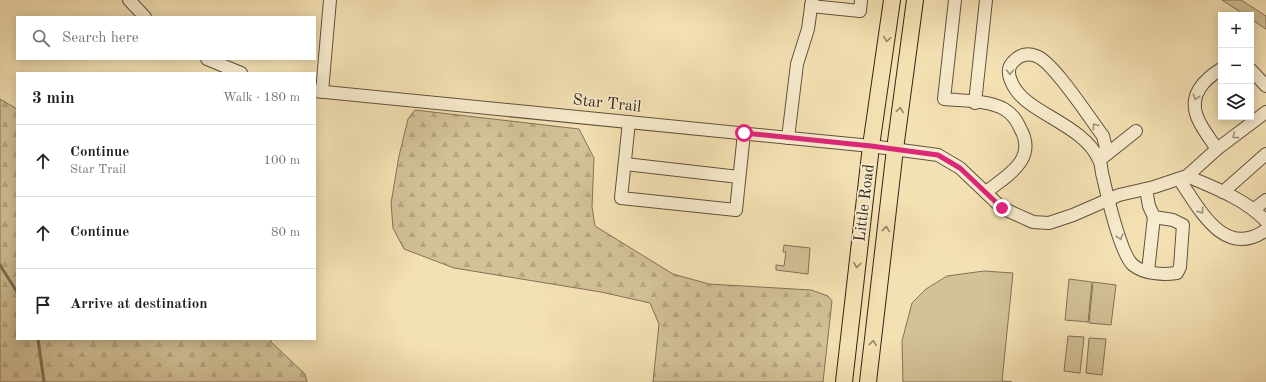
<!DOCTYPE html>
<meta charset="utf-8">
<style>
body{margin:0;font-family:"Old Standard TT",serif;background:#f2f2f2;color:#222}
.controls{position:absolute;right:12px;top:12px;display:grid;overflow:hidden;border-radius:0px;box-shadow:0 2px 10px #0003}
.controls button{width:36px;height:36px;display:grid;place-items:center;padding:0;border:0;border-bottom:1px solid #e0e0e0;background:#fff;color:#222;font:20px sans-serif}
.stop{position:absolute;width:12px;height:12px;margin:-9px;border:3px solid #db2777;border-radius:50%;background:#fff}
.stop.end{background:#db2777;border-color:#fff;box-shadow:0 1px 4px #0008}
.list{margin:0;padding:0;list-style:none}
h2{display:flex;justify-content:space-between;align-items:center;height:52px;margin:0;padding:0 16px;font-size:17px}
h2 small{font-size:13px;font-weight:400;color:#767676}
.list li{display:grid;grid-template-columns:26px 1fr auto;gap:12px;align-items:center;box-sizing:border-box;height:72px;padding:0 16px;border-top:1px solid #e0e0e0}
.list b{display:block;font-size:15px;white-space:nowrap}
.list p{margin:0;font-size:13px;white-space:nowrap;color:#767676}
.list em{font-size:13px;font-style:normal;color:#767676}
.icon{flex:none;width:22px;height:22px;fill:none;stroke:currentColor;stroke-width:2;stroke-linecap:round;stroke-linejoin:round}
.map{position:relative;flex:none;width:1266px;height:382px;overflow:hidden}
.search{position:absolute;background:#fff;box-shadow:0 2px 10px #0003;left:16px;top:16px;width:300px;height:44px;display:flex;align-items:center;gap:10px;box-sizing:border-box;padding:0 14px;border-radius:0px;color:#767676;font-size:15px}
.panel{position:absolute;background:#fff;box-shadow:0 2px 10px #0003;left:16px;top:72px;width:300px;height:268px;border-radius:0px}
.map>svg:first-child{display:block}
.green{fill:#d3c198;stroke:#827258}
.forest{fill:url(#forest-firs);stroke:#827258}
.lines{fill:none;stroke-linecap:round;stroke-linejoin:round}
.stream{stroke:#7d6e55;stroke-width:3}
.minor-casing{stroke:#61523e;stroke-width:14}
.major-casing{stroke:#302317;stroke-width:18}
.minor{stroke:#f8ecce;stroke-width:12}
.major{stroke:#f4e1b3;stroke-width:16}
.oneway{stroke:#928265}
.oneway2{stroke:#9e927c}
.route{stroke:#db2777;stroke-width:5}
.labels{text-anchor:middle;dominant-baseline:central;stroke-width:3.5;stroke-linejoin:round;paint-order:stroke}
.street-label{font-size:16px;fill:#302317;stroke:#f8ecce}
</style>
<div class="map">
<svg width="1266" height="382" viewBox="0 0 1266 382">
<defs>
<pattern id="forest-firs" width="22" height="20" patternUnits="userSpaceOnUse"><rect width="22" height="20" fill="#d3c198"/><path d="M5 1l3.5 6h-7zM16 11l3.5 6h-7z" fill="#b5a682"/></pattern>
</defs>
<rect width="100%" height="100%" fill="#f4e1b3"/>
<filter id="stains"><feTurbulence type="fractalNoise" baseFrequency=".005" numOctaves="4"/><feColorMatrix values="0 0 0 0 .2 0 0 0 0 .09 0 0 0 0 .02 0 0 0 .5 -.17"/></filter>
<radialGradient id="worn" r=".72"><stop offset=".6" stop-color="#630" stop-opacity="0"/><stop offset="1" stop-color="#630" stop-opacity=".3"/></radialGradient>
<g class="green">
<polygon points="1222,0 1241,0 1266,16 1266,29 1251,19 1251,15 1245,15"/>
<polygon points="784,245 810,248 808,274 776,270 776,265 784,266 786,252 783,252"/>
<polygon points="984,271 1013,273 1002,381 1012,382 903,382 902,341 912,303 926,289 947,276"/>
<polygon points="1069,279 1092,282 1088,322 1065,320"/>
<polygon points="1093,282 1116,285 1111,325 1089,323"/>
<polygon points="1068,336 1084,337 1080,373 1064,371"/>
<polygon points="1089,338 1106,339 1102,375 1086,373"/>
</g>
<g class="forest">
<polygon points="0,99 17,109 17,339 271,339 271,342 305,374 307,382 0,382"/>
<polygon points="415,110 579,129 594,158 592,207 595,226 673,274 709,284 811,290 828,296 832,301 823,382 653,382 659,324 650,303 601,292 454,268 404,249 393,228 391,203 399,156 408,119"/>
</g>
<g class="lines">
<g class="stream">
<polyline points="0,265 17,292"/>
<polyline points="38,339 44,382"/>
</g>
<g class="minor-casing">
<g id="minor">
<polyline points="129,0 145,17"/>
<path d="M955 0 944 99C962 101 988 100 1004 109 1011 113 1017 121 1020 128 1038 159 1008 175 986 192"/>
<polyline points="811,6 860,11 861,0"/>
<polyline points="207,59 241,73"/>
<polyline points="1251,70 1266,86"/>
<polyline points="315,91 871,146 938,155 960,168 1002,208 1033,222 1049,223 1073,215 1119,195 1154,187 1187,176 1217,149 1266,112"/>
<polyline points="322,92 330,0"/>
<polyline points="975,103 986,0"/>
<polyline points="629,122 621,198 736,210 744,133"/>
<polyline points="788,138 797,64 808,29 812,0"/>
<path d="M1217 149C1205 131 1185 110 1200 88 1205 80 1213 74 1221 69"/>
<polyline points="1102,158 1136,131"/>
<path d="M1100 160 1106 148 1103 136C1090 119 1053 61 1036 56 1026 52 1018 56 1012 63 1007 69 1009 77 1012 83 1024 113 1083 123 1099 160 1102 165 1101 172 1103 177 1107 195 1121 255 1133 265 1144 274 1163 275 1177 273L1180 267 1183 225 1173 220 1154 217 1149 206 1146 189"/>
<polyline points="625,164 739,177"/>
<path d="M1187 176C1215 188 1245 199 1266 221"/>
<path d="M1179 179C1199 208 1224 260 1266 230"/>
<polyline points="1223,192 1266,154"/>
<polyline points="1254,209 1266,200"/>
<polyline points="1148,271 1154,217"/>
</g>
</g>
<g class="major-casing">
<g id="major">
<polyline points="844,382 871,146 892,0"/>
<polyline points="868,382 895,149 915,0"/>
</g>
</g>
<use href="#minor" class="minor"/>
<use href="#major" class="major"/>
</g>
<defs><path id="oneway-chevron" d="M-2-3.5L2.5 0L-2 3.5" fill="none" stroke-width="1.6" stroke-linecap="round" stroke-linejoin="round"/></defs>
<g class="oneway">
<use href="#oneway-chevron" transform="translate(887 39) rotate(98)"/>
<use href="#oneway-chevron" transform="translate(900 110) rotate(-82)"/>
<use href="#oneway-chevron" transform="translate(886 229) rotate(-84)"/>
<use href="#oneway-chevron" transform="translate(857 265) rotate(97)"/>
<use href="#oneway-chevron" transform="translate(873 343) rotate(-83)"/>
</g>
<g class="oneway2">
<use href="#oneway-chevron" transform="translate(1010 72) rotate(90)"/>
<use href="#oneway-chevron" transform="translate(1196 97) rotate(107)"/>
<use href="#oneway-chevron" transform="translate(1095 126) rotate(-127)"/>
<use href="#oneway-chevron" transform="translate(1235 136) rotate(143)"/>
<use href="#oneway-chevron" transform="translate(1201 211) rotate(55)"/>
<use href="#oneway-chevron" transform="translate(1120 237) rotate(73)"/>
</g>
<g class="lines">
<polyline class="route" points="744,133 871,146 938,155 960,168 1002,208"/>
</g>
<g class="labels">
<g class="street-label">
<text transform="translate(607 104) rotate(6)">Star Trail</text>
<text transform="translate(865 203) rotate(-83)">Little Road</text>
</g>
</g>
<rect width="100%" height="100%" filter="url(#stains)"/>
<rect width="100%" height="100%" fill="url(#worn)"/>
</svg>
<div class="controls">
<button>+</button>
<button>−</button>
<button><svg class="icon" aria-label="layers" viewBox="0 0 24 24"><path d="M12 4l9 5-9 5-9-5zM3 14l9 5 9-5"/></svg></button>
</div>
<div class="stop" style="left:744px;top:133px"></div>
<div class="stop end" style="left:1002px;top:208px"></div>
<div class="search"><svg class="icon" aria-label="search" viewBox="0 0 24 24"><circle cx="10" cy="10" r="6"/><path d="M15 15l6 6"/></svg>Search here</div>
<section class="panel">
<h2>3 min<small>Walk · 180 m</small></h2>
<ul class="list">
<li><svg class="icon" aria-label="ahead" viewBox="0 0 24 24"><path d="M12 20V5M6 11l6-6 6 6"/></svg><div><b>Continue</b><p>Star Trail</p></div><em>100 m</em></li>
<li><svg class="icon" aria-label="ahead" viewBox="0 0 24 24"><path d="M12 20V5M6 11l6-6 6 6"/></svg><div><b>Continue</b></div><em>80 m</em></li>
<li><svg class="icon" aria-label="arrive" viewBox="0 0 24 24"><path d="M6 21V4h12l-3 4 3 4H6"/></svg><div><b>Arrive at destination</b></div></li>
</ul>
</section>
</div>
